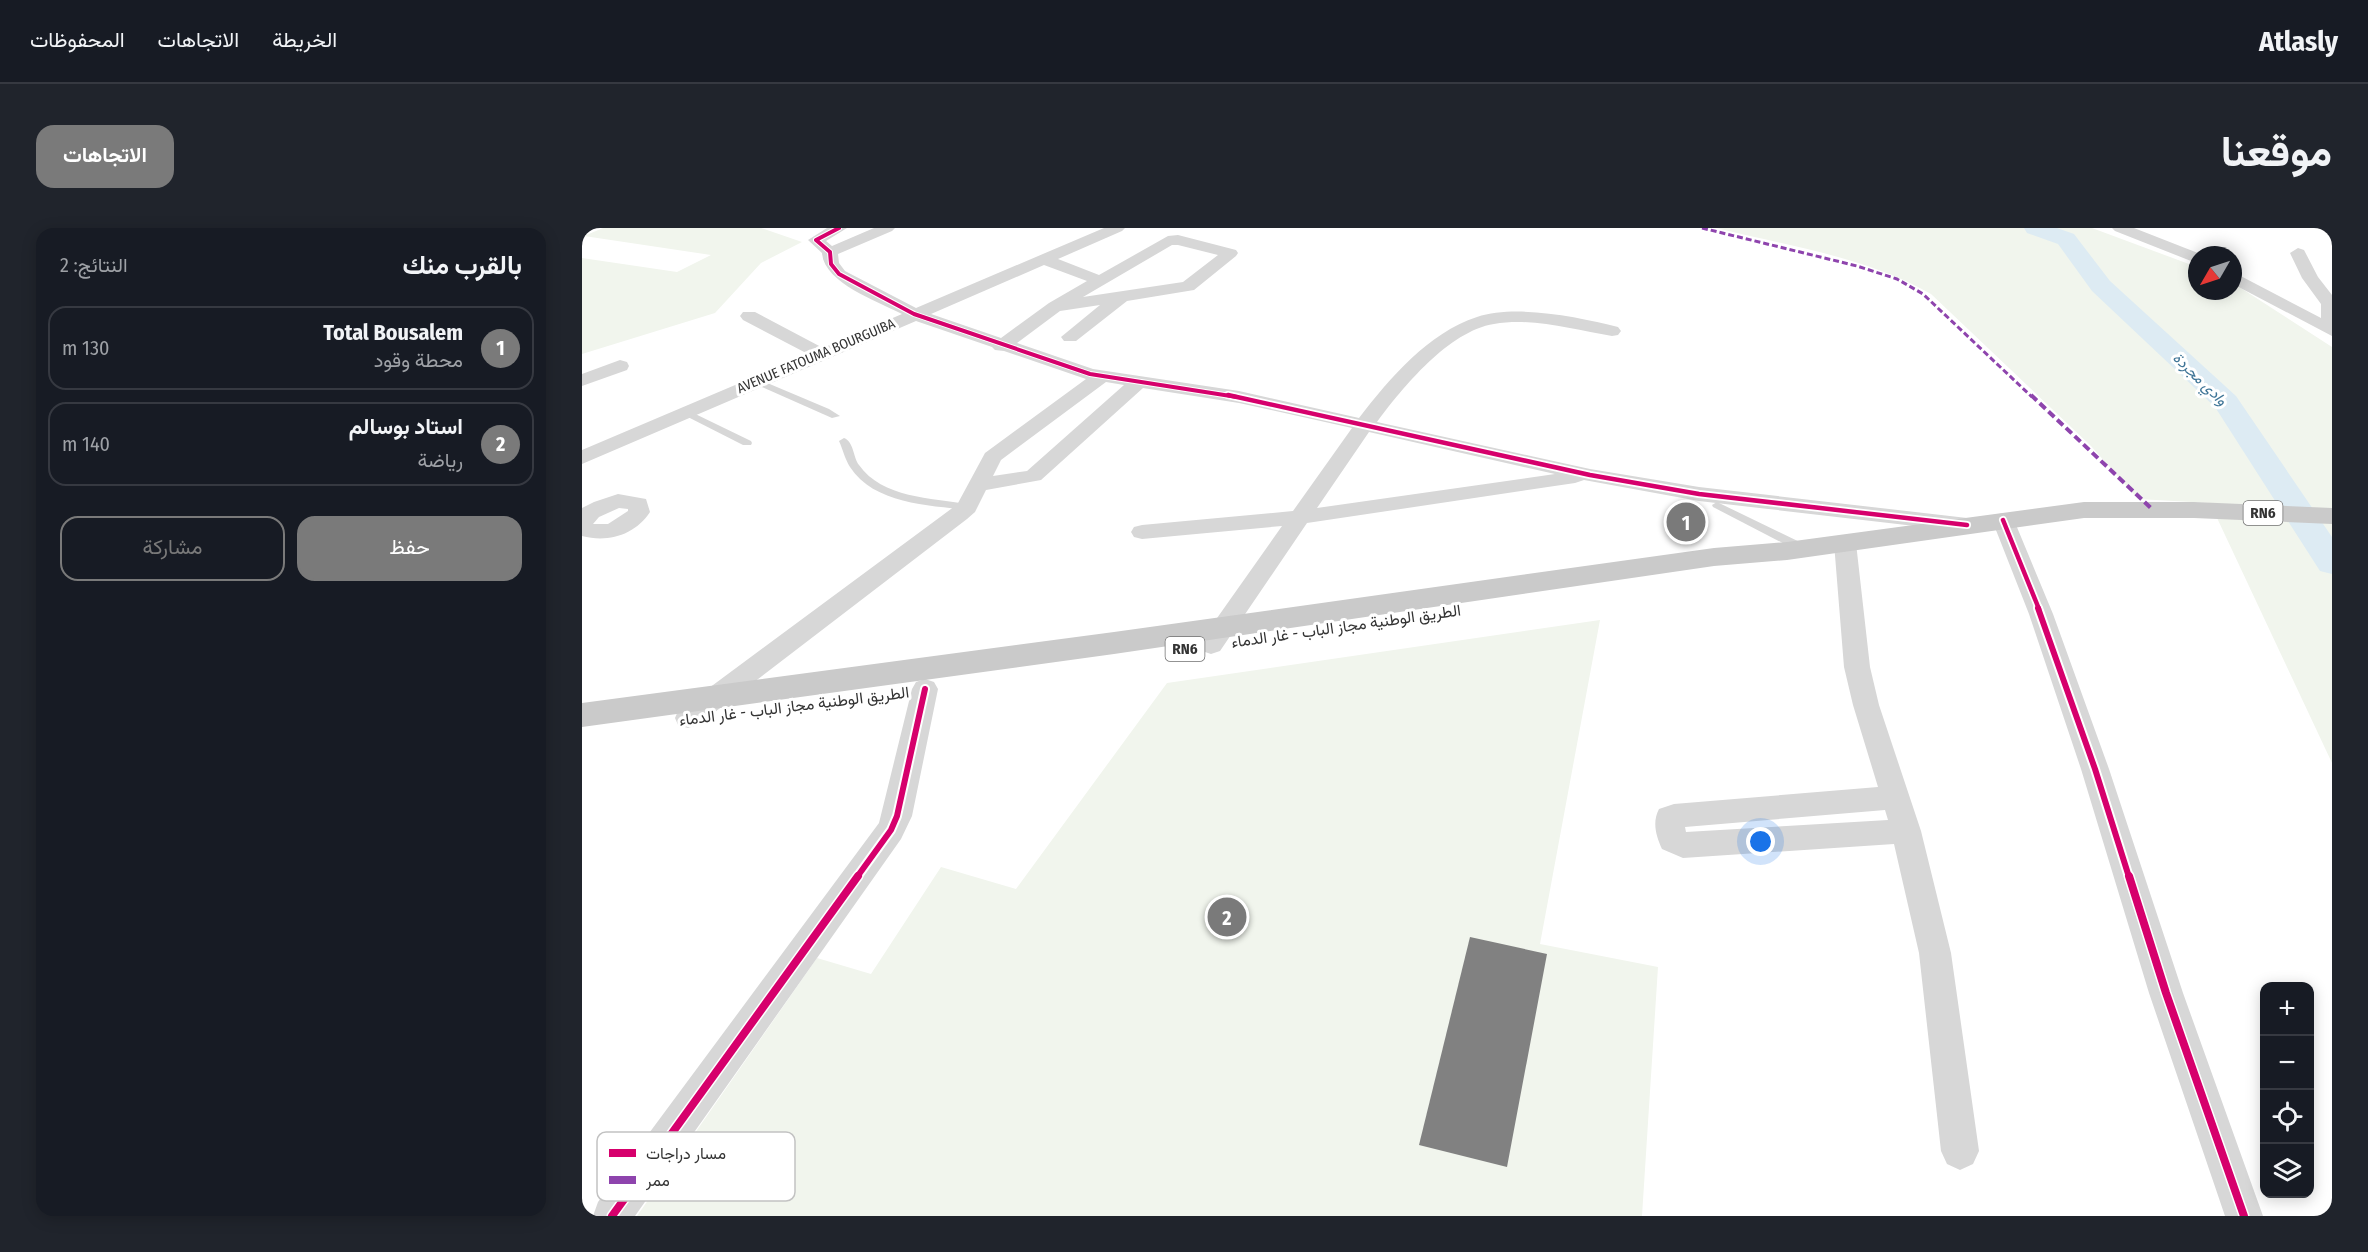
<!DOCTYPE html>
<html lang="ar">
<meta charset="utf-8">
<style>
body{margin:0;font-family:"Fira Sans Condensed",Vazirmatn,sans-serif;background:#20242c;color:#f1f3f6;direction:rtl}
.controls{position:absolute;right:18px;bottom:18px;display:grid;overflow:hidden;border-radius:12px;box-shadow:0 3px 15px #0003}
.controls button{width:54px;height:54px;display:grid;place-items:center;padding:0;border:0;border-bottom:2px solid #363941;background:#171b24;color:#f1f3f6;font:30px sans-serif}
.compass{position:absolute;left:1606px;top:18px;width:54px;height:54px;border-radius:50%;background:#171b24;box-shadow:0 3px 15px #0003;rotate:231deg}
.you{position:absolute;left:1179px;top:614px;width:21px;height:21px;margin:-15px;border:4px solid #fff;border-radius:50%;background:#1a73e8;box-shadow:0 0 0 9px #1a73e833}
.badge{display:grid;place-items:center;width:39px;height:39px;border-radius:50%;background:#7a7a7a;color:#fff;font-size:20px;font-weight:700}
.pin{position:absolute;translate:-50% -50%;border:3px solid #fff;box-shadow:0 2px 6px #0006}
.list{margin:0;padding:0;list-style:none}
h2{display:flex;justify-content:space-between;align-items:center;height:78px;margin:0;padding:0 24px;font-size:26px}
h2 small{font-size:20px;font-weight:400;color:#9ea1a6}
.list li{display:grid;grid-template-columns:39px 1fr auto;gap:18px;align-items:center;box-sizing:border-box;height:84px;margin:0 12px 12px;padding:0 12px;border:2px solid #363941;border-radius:18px}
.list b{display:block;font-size:22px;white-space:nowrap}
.list p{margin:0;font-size:20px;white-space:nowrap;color:#9ea1a6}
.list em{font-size:20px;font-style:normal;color:#9ea1a6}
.actions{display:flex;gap:12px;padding:18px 24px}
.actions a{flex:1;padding:14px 0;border:2px solid #7a7a7a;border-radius:18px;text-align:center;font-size:21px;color:#7a7a7a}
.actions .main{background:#7a7a7a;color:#fff}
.icon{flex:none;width:33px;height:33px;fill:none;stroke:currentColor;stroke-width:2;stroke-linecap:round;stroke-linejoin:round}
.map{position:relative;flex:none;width:1750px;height:988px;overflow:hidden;direction:ltr;border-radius:18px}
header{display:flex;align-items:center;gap:36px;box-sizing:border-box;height:84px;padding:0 30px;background:#171b24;border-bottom:2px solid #363941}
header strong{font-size:28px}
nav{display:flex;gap:33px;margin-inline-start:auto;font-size:21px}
.intro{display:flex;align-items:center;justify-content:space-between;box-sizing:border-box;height:144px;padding:0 36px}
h1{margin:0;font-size:42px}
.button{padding:15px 27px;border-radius:18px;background:#7a7a7a;color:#fff;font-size:21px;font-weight:700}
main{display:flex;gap:36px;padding:0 36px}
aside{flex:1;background:#171b24;border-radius:18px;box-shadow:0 3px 15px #0003}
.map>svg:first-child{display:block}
.green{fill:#f1f5ed}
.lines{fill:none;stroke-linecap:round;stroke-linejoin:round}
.river{fill:#ddebf3;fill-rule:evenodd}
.building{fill:#818181}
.service{fill:#d7d7d7;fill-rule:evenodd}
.minor{fill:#d7d7d7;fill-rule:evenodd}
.primary{fill:#cacaca;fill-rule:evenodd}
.quiet-far1{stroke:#8e44ad;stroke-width:3;stroke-dasharray:6 3;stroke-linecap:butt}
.quiet{stroke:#8e44ad;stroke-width:4;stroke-dasharray:8 4;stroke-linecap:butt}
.cycleway-far3-casing{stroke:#fff;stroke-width:6}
.cycleway-far2-casing{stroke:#fff;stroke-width:8}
.cycleway-far1-casing{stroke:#fff;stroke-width:10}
.cycleway-casing{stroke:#fff;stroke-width:11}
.cycleway-far3{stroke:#d6006c;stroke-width:4}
.cycleway-far2{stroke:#d6006c;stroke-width:4.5}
.cycleway-far1{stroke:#d6006c;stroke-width:6}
.cycleway{stroke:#d6006c;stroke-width:8}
.labels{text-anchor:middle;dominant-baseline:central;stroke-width:6;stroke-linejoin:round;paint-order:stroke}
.far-street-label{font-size:14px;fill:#333;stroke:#fff}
.far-water-label{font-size:15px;font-style:italic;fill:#3f7597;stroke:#fff}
.shield{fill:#fff;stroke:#707070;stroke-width:1.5}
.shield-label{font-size:15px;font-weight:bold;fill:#333}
.street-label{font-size:16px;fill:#333;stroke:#fff}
.key{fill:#fff;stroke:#c2c2c2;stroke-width:1.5}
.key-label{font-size:16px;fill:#333}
</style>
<header>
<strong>Atlasly</strong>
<nav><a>الخريطة</a><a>الاتجاهات</a><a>المحفوظات</a></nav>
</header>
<div class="intro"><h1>موقعنا</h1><a class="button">الاتجاهات</a></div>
<main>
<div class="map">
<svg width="1750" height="988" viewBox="0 0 1750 988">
<rect width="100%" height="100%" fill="#fff"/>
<g class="green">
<polygon points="21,0 179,0 220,14 179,35 133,85 0,126 0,30 95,44 129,27 2,8"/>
<path d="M1134 0H1510L1615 39V63H1651V55L1750 119V535L1628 275 1556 271 1509 218 1349 66C1285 29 1206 18 1134 0Z"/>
<polygon points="1018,392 958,716 1076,739 1060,988 55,988 235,730 289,746 359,639 434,661 585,455"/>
</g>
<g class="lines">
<polygon class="river" points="1442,0 1475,0 1492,6 1528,53 1654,168 1750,309 1750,346 1738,343 1633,179 1510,63 1476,16 1445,5"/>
</g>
<polygon class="building" points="888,709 965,726 925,939 837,917"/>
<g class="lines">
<g class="service">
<polygon points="176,151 247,181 258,188 250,190 173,156 171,154"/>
<polygon points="103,181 169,213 170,215 169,217 161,217 100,186 100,182"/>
<path d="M262 210C272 214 271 229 277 237 300 270 350 270 385 276L390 279 385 282C346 277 292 276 268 239 263 231 261 222 257 213Z"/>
<polygon points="1135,274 1226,318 1228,321 1226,324 1218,324 1131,279 1130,277"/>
</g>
<g class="minor">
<path d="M245 0H265L244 13 250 18 292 0H313L310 3 256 26 257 35 263 43 334 80 522 0H543L540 3 476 31 517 47 586 8 596 7 654 22 656 25 654 28 612 62 545 73 494 113H482L479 109 518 77 478 83 435 115 511 141 657 163 777 190C808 150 846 105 895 89 934 76 997 89 1036 99L1039 103 1036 107 1030 108C992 102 951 89 912 96 867 103 821 159 795 194L1008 241 1117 259 1385 290 1393 292 1396 297 1393 302 1385 304 1117 273 1002 252 993 255 725 295 638 423 629 426 620 423 616 417 700 298 560 311 552 309 549 304 552 299 560 297 711 283 770 200 657 175 561 160 459 252 404 262 393 284 385 291 116 497 106 500 96 497 93 490 96 483 369 281 376 275 403 225 504 151 422 123 413 122 410 119 334 93 0 236V222L226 126 161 92 158 88 161 84H173L241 120 320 86C295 73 242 55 240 25L226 12ZM590 17H596L636 27 601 54 501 69ZM462 37 505 53 467 75 419 110 349 86ZM524 154 542 157 445 243 411 248 419 232ZM787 204 973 246 735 280Z"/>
<polygon points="1530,0 1552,0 1621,27 1615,27 1615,35 1609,33 1533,3"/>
<polygon points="1716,20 1722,22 1736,49 1750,67 1750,108 1651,56 1651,44 1739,90 1739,76 1720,50 1708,25"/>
<polygon points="38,132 45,134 47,138 45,142 0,158 0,146"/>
<path d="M36 266 64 271 68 284C53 307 26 315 0 308V280L12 274ZM37 280 46 281V283L26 296H11L17 289Z"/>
<polygon points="1421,285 1429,287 1432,292 1471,386 1527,541 1601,765 1681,988 1643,988 1567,765 1499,541 1447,386 1410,292 1413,287"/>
<path d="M1263 308 1271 310 1274 315 1288 439 1297 477 1339 603 1369 725 1397 923 1391 936 1378 942 1365 936 1359 923 1337 725 1312 616 1101 630 1080 621C1074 608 1070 594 1077 581L1092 576 1296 559 1271 477 1262 439 1252 315 1255 310ZM1303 582 1306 592 1104 604 1103 599Z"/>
<polygon points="343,451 352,454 356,461 330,588 319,611 53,988 11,988 16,974 297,595 330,461 334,454"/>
</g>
<polygon class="primary" points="1502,274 1612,274 1750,280 1750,296 1612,290 1502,290 1205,332 1132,338 532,426 0,499 0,475 532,404 1132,320 1205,314"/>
<polyline class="quiet-far1" points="1120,0 1275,38 1315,51 1341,66 1450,169"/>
<polyline class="quiet" points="1449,167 1570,281"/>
<g class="cycleway-far3-casing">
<polyline id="cycleway-far3" points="257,0 234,12 248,24 249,36 257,46 332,86 508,146 655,169"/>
</g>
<g class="cycleway-far2-casing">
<g id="cycleway-far2">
<polyline points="646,167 1008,247 1117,266 1385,297"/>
<polyline points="1421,292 1457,381"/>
</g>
</g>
<g class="cycleway-far1-casing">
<g id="cycleway-far1">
<polyline points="1456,380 1513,541 1547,649"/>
<polyline points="275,649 309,602 315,588 343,461"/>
</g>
</g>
<g class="cycleway-casing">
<g id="cycleway">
<polyline points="1547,648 1584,765 1662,988"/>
<polyline points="30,988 276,648"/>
</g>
</g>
<use href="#cycleway-far3" class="cycleway-far3"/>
<use href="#cycleway-far2" class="cycleway-far2"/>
<use href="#cycleway-far1" class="cycleway-far1"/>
<use href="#cycleway" class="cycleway"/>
</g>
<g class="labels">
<g class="far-street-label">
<text transform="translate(234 128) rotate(-23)">AVENUE FATOUMA BOURGUIBA</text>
</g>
<g class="far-water-label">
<text transform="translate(1618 151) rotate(44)">وادي مجردة</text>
</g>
<g class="shield">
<rect x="1661.5" y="273" width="39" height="24" rx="4.5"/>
<rect x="583.5" y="409" width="39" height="24" rx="4.5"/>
</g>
<g class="shield-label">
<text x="1681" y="285">RN6</text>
<text x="603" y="421">RN6</text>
</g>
<g class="street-label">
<text transform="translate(764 398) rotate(-8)">الطريق الوطنية مجاز الباب - غار الدماء</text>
<text transform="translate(212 478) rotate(-7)">الطريق الوطنية مجاز الباب - غار الدماء</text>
</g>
</g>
<rect x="15" y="904" width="198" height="69" rx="9" class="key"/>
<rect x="27" y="921" width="27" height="8" fill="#d6006c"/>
<rect x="27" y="948" width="27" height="8" fill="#8e44ad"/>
<g class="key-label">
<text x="64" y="931">مسار دراجات</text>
<text x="64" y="958">ممر</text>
</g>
</svg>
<div class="controls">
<button>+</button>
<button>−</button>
<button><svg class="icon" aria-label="locate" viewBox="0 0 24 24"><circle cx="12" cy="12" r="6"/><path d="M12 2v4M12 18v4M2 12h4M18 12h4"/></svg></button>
<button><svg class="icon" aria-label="layers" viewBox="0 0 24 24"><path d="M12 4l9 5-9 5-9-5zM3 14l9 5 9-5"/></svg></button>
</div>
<svg class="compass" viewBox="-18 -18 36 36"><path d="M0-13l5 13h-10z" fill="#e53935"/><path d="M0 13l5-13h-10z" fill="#9ea1a6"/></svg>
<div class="you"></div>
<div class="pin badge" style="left:1104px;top:294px">1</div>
<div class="pin badge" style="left:645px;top:689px">2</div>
</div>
<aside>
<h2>بالقرب منك<small>النتائج: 2</small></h2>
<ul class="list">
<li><span class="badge">1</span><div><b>Total Bousalem</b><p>محطة وقود</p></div><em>130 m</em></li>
<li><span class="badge">2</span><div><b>استاد بوسالم</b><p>رياضة</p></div><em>140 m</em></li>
</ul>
<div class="actions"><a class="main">حفظ</a><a>مشاركة</a></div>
</aside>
</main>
